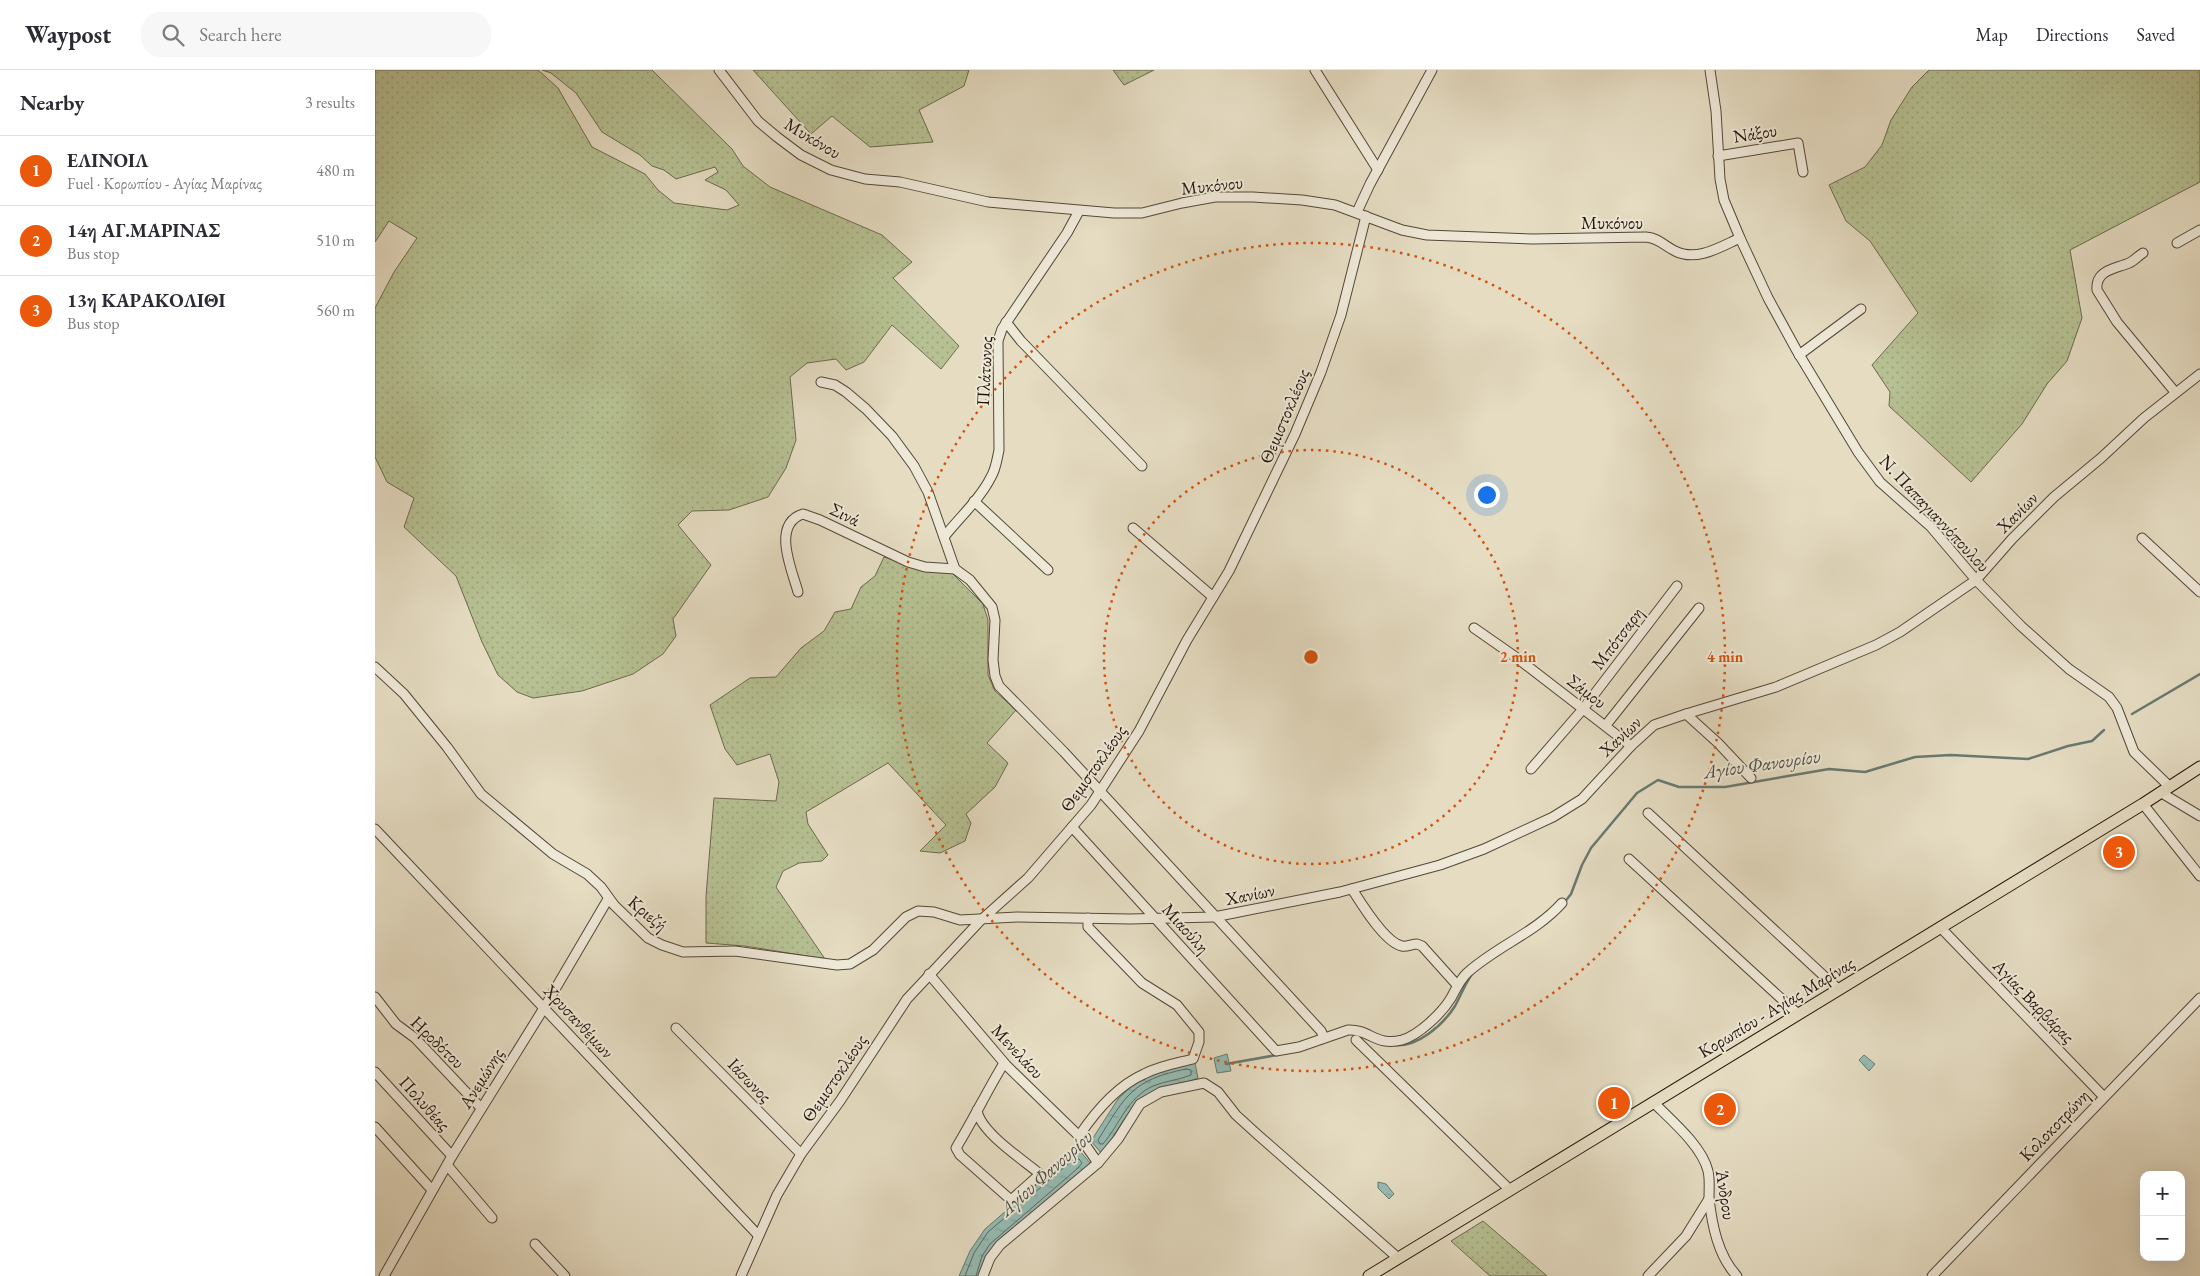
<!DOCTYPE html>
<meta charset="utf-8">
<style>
body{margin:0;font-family:"EB Garamond",serif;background:#f7f7f7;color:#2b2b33}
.controls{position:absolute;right:15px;bottom:15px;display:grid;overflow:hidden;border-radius:10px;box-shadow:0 5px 20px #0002}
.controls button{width:45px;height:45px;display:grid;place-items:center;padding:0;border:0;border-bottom:1px solid #e1e1e2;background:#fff;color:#2b2b33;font:25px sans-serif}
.you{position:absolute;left:1111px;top:424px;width:18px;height:18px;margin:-12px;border:4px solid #fff;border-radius:50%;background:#1a73e8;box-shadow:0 0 0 8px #1a73e833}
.badge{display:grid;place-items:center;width:32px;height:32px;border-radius:50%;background:#ea580c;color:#fff;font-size:16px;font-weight:700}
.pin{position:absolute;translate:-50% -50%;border:2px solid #fff;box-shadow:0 1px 5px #0006}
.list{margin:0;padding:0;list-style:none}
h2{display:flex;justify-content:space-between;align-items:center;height:65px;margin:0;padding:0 20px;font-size:21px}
h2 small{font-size:16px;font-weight:400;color:#7c7c81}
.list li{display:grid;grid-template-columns:32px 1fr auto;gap:15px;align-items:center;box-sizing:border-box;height:70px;padding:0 20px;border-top:1px solid #e1e1e2}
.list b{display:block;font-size:19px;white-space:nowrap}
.list p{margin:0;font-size:16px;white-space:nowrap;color:#7c7c81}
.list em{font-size:16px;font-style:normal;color:#7c7c81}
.icon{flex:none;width:28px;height:28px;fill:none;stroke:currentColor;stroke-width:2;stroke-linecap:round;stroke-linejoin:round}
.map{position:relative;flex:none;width:1825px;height:1206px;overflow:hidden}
header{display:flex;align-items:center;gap:30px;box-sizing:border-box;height:70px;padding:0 25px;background:#fff;border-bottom:1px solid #e1e1e2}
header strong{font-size:24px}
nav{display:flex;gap:28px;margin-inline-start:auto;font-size:18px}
.search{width:350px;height:45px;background:#f7f7f7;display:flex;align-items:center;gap:12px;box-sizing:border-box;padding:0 18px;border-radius:20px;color:#7c7c81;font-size:19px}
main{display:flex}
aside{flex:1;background:#fff}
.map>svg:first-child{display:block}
.grass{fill:url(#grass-dots);stroke:#6c6a4e}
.water{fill:url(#water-ripples);stroke:#687970}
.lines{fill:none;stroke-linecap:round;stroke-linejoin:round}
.shore{stroke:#5c6860;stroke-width:1}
.stream{stroke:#687970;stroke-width:2.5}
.minor-casing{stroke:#544739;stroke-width:11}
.major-casing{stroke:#23150b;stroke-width:13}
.minor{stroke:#eee8d7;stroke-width:9}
.major{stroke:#e5dcc2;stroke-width:11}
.ring{fill:none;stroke:#d4520c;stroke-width:2.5;stroke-dasharray:2.5 5}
.labels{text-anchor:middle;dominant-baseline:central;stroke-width:4;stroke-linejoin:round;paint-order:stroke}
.street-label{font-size:18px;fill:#23150b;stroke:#eee8d7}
.water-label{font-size:19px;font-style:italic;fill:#4b4f46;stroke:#eee8d7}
.centre{fill:#d4520c;stroke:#eee8d7;stroke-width:2.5}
.ring-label{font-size:15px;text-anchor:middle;font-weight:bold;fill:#d4520c;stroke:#eee8d7;stroke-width:4;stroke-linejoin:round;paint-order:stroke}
</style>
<header>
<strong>Waypost</strong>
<div class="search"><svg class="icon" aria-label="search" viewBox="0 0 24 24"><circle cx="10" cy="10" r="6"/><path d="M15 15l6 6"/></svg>Search here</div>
<nav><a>Map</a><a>Directions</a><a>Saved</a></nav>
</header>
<main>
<aside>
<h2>Nearby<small>3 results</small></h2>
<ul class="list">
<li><span class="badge">1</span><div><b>ΕΛΙΝΟΙΛ</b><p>Fuel · Κορωπίου - Αγίας Μαρίνας</p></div><em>480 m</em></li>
<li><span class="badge">2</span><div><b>14η ΑΓ.ΜΑΡΙΝΑΣ</b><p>Bus stop</p></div><em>510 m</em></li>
<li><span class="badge">3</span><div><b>13η ΚΑΡΑΚΟΛΙΘΙ</b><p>Bus stop</p></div><em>560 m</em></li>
</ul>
</aside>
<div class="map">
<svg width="1825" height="1206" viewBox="0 0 1825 1206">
<defs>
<pattern id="grass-dots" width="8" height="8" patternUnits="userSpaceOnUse" patternTransform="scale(1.25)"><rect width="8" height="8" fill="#b6c092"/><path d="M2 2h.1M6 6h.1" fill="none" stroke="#9ca47d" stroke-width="1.8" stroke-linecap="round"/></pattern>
<pattern id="water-ripples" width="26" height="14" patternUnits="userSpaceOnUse" patternTransform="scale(1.25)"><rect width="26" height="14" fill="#96bcb4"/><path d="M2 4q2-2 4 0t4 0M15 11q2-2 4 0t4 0" fill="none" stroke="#81a199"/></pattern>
</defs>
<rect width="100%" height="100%" fill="#e5dcc2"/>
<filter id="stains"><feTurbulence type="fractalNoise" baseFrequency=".004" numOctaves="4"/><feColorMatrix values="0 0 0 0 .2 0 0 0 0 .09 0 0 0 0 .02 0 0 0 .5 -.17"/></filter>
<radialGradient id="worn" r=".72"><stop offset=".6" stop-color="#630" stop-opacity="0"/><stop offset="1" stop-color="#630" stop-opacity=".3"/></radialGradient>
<g class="grass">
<polygon points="0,0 163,0 183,18 217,77 270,104 283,120 299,133 352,140 364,135 351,120 330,110 343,102 340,97 301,109 289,100 277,96 265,85 227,62 201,23 176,3 167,0 277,0 357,79 368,96 395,117 507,165 537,192 518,208 584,276 566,299 517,255 489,292 471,300 461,289 432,293 415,307 421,370 411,398 393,427 354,440 317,441 303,455 336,495 298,549 301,566 288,584 258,604 207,621 158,628 142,622 123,605 107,572 81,506 29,457 39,428 12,412 0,387 0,238 19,202 42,168 14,151 0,172"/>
<polygon points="378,0 594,0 589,16 544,40 558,72 495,77 457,46 436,64"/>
<polygon points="738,0 779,0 749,15"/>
<polygon points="1554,0 1825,0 1825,112 1695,180 1707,248 1692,291 1672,314 1647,354 1596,412 1514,336 1515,322 1497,295 1543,243 1495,171 1471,151 1454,115 1490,97 1507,75 1516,50 1537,17"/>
<polygon points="509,487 556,502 577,503 608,534 613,550 613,605 620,621 641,640 612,673 633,693 620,717 591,744 596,753 590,771 565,783 545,781 571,755 513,693 431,742 433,754 453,785 447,791 424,793 408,801 401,817 450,889 370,876 331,873 331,826 339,728 401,731 404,712 395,684 362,695 350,679 335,635 375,608 401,607 426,578 449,561 460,542 476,539 486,517 500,506"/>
<polygon points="1108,1151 1172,1206 1115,1206 1076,1171"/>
</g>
<g class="water">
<polygon points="852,984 856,1001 842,1003 839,988"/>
<polygon points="1489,985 1500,994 1494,1001 1484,990"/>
<path d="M820 993 823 1008C801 1017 775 1021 757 1039 745 1052 738 1070 726 1083L716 1071 743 1029 765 1008 810 994Z"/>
<polygon points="705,1081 715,1093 706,1102 625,1170 605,1206 584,1206 595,1181 610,1159 696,1085"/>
<polygon points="1003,1112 1011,1114 1019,1124 1014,1129 1003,1118"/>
</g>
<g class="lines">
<g class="shore">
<path d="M811 999 816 1000V1005C804 1010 790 1011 778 1016 752 1028 745 1054 728 1074H725L723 1070C751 1025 757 1010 811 999Z"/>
<polyline points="590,1206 599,1183 613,1162 698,1090 704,1089 707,1093 703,1098 615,1174 607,1186 601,1206"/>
</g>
<g class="stream">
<polyline points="1757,644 1825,604"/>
<polyline points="1189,833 1196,824 1207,795 1216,778 1262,723 1283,710 1304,717 1350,717 1454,699 1490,702 1540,687 1576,685 1653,689 1693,676 1717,671 1729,660"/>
<path d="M1019 975C1042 978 1068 955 1080 936 1086 925 1090 914 1097 904"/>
<polyline points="851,994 902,985"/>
</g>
<g class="minor-casing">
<g id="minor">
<path d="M344 0 383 51 402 67 426 85 456 100 490 109 525 112 613 132 739 143H767L807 133 840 127H878L927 130 960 135 1027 160 1052 165 1158 169 1271 167C1284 168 1289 176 1300 181 1322 192 1345 177 1365 168"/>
<polyline points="940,0 1003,100"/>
<polyline points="1335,0 1341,41 1345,109 1349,130 1365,168 1393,228 1422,281 1483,382 1505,412 1556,457 1601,510 1646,556 1694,599 1734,627 1742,638 1759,682 1794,716"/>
<polyline points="1343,86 1423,73 1428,102"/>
<polyline points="982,142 995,114 1057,0"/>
<polyline points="1802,173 1825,160"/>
<path d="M1768 183C1763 186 1759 191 1754 193 1740 199 1720 200 1722 220L1742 252 1800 322"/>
<polyline points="631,252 646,271 767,396"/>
<polyline points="1424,285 1486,239"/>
<polyline points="446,312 460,315 471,322 491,339 517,366 539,396 553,422 580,499 595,510 617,537 620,550 618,590 620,606 624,616 689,682 946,961 949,968"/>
<polyline points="599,431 673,500"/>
<polyline points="758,458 838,527"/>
<path d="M569 467C584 448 605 429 616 407 621 399 622 389 624 380L623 271 627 259 692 163 704 141"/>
<polyline points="1767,468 1825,522"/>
<path d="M423 522C417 500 396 454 428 444L445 450 533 492 550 497 580 499"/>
<polyline points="1099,558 1142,588 1256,676"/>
<polyline points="0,597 29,624 72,677 106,724 178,784 212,804 226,817 239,835 273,868 287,875 308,882 360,881 462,895 475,894 498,880 531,847 543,841 559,842 585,850 642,847 755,849 839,847 965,822 1065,795 1109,779 1178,747 1207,729 1256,676 1279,655 1311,644 1401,617 1501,575 1525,562 1601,510 1637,469 1679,427 1726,388 1769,348 1825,304"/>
<polyline points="1311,644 1343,673 1376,708"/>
<polyline points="1231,655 1324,538"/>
<polyline points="1156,699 1208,639 1302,516"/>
<polyline points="1785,722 1825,746"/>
<polyline points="1768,734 1825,806"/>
<polyline points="1273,743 1463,919"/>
<path d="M697 757 901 981 924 977 973 960C995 959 1001 977 1027 970 1044 965 1067 943 1076 928 1081 919 1084 911 1092 903 1122 876 1160 863 1187 833"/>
<polyline points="0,759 383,1165"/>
<polyline points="1254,789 1423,944"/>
<path d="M977 819C986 833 1010 873 1027 876 1032 877 1037 874 1042 874L1047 876 1082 915"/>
<polyline points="1565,857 1729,1027"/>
<polyline points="554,904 631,995 704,1066 723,1093"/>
<polyline points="0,927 21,954 40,968 106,1038"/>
<polyline points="301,958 426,1084"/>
<polyline points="981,970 1135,1120"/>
<polyline points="0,1002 77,1086"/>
<path d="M1278 1032C1296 1050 1327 1076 1333 1101 1335 1109 1334 1119 1334 1128 1337 1155 1343 1186 1362 1206"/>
<path d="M602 1040C605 1062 647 1089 665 1104L636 1130 585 1085 581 1078C598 1050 612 1021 629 993"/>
<polyline points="0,1057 57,1120"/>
<path d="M704 1066C720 1042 742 1016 769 1004 784 996 802 993 818 989L824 972V962L802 935 767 913 713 857V848"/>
<polyline points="72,1095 117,1148"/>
<polyline points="160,1174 190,1206"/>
<polyline points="9,1206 77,1086 169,938 233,829"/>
<polyline points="366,1206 402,1125 426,1084 465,1031 532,929 606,850 653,808 716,735 764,661 812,570 854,501 920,364 946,302 966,245 991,146"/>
<polyline points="608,1206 615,1188 625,1175 723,1093 743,1069 765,1034 786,1022 829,1013 843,1022 861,1045 883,1065 1023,1188"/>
<polyline points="1273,1206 1311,1166 1334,1129"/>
<polyline points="1557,1206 1825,928"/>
</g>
</g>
<g class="major-casing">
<polyline id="major" points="994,1206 1768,734 1825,697"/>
</g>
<use href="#minor" class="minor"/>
<use href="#major" class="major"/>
</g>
<g class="ring">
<circle cx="936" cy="587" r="207"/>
<circle cx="936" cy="587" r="414"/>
</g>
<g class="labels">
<g class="street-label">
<text transform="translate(1380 63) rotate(-9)">Νάξου</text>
<text transform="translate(438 68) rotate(31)">Μυκόνου</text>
<text transform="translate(837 115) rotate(-6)">Μυκόνου</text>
<text x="1237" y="152">Μυκόνου</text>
<text transform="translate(609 301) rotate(-87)">Πλάτωνος</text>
<text transform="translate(909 346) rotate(-67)">Θεμιστοκλέους</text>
<text transform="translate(1642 442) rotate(-45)">Χανίων</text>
<text transform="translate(1560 443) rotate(47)">Ν. Παπαγιαννόπουλου</text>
<text transform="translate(470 444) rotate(26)">Σινά</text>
<text transform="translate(1242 568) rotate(-53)">Μπότσαρη</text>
<text transform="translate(1212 621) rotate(37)">Σάμου</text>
<text transform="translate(1245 666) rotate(-43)">Χανίων</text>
<text transform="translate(718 698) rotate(-55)">Θεμιστοκλέους</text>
<text transform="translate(875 824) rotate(-11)">Χανίων</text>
<text transform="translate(273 843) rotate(40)">Κριεζή</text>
<text transform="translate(811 858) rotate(48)">Μιαούλη</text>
<text transform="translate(1659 931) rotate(46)">Αγίας Βαρβάρας</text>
<text transform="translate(1401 937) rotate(-31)">Κορωπίου - Αγίας Μαρίνας</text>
<text transform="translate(204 951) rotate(47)">Χρυσανθέμων</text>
<text transform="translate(63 972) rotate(44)">Ηροδότου</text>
<text transform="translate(643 981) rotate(47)">Μενελάου</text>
<text transform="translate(106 1008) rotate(-58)">Ανεμώνης</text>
<text transform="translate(459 1008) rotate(-56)">Θεμιστοκλέους</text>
<text transform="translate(375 1010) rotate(46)">Ιάσωνος</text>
<text transform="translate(50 1033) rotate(48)">Πολυθέας</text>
<text transform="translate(1679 1055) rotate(-46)">Κολοκοτρώνη</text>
<text transform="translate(1351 1125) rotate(81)">Άνδρου</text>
</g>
<g class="water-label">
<text transform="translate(1387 694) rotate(-8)">Αγίου Φανουρίου</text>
<text transform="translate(671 1103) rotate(-42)">Αγίου Φανουρίου</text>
</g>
</g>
<circle cx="936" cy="587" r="8" class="centre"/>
<g class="ring-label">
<text x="1143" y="592">2 min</text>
<text x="1350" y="592">4 min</text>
</g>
<rect width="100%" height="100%" filter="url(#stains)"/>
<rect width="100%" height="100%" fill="url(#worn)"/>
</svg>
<div class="controls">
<button>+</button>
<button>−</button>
</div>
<div class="you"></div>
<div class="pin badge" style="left:1239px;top:1033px">1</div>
<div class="pin badge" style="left:1345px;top:1039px">2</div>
<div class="pin badge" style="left:1744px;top:782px">3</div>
</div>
</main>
